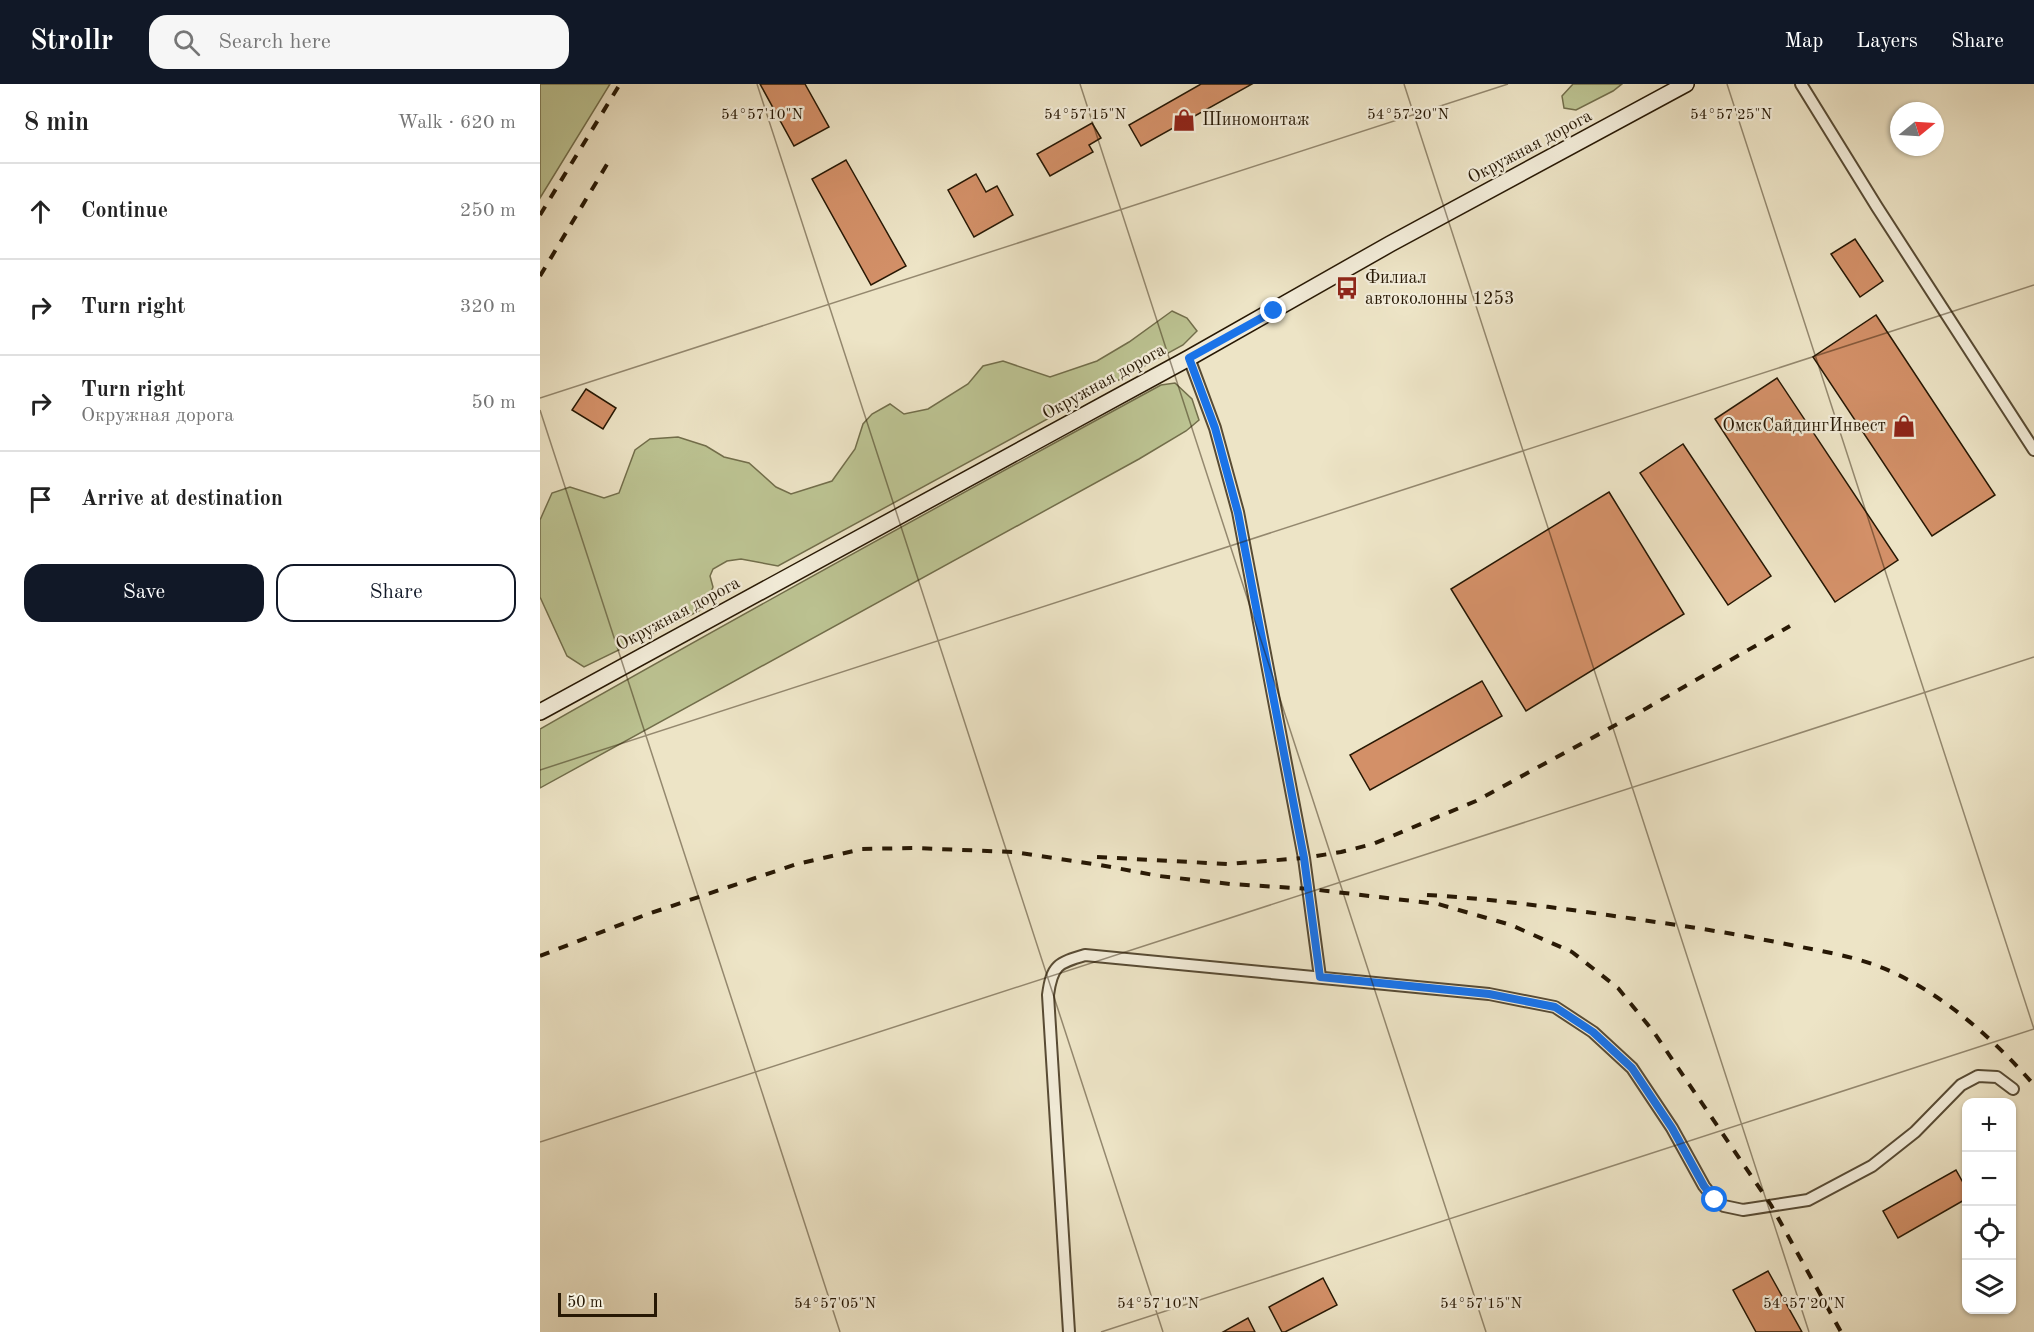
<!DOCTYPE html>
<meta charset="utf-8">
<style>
body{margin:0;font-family:"Old Standard TT",serif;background:#f6f6f6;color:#222}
.controls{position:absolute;right:18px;bottom:18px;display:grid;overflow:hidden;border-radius:12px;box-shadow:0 2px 4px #0004}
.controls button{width:54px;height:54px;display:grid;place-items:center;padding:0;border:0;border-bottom:2px solid #e0e0e0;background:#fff;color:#222;font:30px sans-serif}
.compass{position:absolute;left:1350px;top:18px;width:54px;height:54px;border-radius:50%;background:#fff;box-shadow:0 2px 4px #0004;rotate:72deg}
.scale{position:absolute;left:18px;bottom:15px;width:99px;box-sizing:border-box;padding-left:6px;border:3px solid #271804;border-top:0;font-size:16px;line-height:21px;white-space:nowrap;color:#271804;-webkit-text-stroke:4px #f3edda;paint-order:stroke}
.stop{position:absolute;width:18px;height:18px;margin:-14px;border:4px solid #1a73e8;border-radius:50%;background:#fff}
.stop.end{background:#1a73e8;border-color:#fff;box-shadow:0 2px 6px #0008}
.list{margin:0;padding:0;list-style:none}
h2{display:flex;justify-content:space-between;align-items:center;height:78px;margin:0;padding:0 24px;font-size:26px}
h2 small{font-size:20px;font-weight:400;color:#767676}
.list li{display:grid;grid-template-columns:39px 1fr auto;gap:18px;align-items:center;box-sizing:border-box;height:96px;padding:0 24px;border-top:2px solid #e0e0e0}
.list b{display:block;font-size:22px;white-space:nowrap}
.list p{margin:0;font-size:20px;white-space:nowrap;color:#767676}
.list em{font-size:20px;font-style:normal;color:#767676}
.actions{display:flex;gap:12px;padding:18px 24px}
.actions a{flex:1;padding:14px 0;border:2px solid #111827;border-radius:18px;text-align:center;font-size:21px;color:#111827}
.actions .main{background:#111827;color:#fff}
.icon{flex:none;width:33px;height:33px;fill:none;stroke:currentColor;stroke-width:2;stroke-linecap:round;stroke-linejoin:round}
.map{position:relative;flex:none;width:1494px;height:1248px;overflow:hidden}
header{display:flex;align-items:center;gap:36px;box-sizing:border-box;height:84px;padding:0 30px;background:#111827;color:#fff}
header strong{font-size:28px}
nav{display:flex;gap:33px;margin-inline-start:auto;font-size:21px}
.search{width:420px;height:54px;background:#f6f6f6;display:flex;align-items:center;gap:15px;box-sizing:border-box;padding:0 21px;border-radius:18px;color:#767676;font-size:22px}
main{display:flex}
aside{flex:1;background:#fff}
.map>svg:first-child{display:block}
.green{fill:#bcc392;stroke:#726e4b;stroke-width:1.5}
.building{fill:#d39068;stroke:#271804;stroke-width:1.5}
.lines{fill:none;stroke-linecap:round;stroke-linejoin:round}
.minor-casing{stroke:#584b34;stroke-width:14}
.secondary-casing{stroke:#271804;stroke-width:18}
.minor{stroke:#f3edda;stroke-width:10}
.secondary{stroke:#f3edda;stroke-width:15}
.rail{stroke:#271804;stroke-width:4;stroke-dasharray:10 10;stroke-linecap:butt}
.route{stroke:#1a73e8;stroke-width:8}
.ticks{fill:none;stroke:#271804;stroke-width:1.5;stroke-opacity:0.45}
.labels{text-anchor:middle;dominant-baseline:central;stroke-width:4.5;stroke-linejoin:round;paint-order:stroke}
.poi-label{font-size:18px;fill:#271804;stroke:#f3edda;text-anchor:start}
.street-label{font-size:18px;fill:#271804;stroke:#f3edda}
.ticks-label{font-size:15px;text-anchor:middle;fill:#271804;stroke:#f3edda;stroke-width:4.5;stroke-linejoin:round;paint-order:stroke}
</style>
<header>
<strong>Strollr</strong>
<div class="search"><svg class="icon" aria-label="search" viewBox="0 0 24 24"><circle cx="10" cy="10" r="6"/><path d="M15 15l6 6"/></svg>Search here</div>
<nav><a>Map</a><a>Layers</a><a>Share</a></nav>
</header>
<main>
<aside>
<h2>8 min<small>Walk · 620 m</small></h2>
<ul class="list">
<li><svg class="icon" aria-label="ahead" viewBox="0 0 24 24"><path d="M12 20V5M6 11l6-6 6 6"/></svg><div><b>Continue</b></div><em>250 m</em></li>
<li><svg class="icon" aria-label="right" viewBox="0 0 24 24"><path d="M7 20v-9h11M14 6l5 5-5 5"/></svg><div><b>Turn right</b></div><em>320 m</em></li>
<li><svg class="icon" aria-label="right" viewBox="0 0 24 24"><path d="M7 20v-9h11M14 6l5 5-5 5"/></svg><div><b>Turn right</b><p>Окружная дорога</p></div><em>50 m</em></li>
<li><svg class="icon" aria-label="arrive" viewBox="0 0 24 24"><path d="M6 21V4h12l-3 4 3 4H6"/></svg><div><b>Arrive at destination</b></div></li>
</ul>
<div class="actions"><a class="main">Save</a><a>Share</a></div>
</aside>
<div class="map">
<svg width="1494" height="1248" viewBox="0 0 1494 1248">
<rect width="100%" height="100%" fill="#ede4c6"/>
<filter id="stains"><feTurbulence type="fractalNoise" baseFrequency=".00333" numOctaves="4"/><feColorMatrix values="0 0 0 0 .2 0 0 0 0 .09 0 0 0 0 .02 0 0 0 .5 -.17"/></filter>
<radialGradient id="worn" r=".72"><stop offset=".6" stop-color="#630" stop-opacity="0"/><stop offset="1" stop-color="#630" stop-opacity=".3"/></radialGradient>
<g class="green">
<polygon points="0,0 70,0 0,114"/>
<polygon points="1033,0 1082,0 1073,7 1036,26 1024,24 1022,12"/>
<polygon points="632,227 647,234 657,247 643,261 238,482 201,475 187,477 173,485 170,492 173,503 169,514 159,527 44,583 27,572 0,513 0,436 12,409 30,403 64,414 79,409 95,366 110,355 138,353 166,362 184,373 209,379 236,403 251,410 292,397 315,365 323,340 332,330 350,320 364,330 388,325 428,300 443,282 463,277 510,293 557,277 589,258"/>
<path d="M635 299 652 315 659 336 646 347 599 375 0 704V645C206 528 413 414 621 301Z"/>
</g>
<g class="building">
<polygon points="220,0 265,0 289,43 254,62"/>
<polygon points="661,0 712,0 601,62 589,41"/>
<polygon points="552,39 561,54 549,61 553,68 510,92 497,70"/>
<polygon points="306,76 366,182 331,201 272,95"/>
<polygon points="436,90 446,108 457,102 473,131 434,153 408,106"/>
<polygon points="1315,155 1343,197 1320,213 1291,170"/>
<polygon points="1336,231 1455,411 1392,452 1273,273"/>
<polygon points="1237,294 1358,476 1295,518 1175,335"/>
<polygon points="46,305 76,324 63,345 32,326"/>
<polygon points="1143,360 1231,492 1188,521 1100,389"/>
<polygon points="1069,408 1144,530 986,627 911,505"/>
<polygon points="942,597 962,632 830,706 810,671"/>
<polygon points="1416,1086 1426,1104 1426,1115 1358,1154 1343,1127"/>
<polygon points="1228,1187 1262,1248 1216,1248 1193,1206"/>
<polygon points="783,1194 797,1221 745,1248 742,1248 729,1223"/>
<polygon points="708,1234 715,1248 683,1248"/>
</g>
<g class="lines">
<g class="minor-casing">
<g id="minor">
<polyline points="1261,0 1337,123 1494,366"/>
<polyline points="649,274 675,344 698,428 764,774 780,893"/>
<path d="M529 1248 508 911C512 881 518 879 545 871L949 910 1015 923 1053 948 1092 984 1132 1044 1164 1102 1175 1116 1184 1122 1203 1126 1268 1116 1332 1082 1375 1048 1421 1001 1438 992 1457 993 1473 1005"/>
</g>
</g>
<g class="secondary-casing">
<polyline id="secondary" points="0,628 649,274 850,160 1146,0"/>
</g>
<use href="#minor" class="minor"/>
<use href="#secondary" class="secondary"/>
<g class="rail">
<polyline points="0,131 80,0"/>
<polyline points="0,192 72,72"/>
<polyline points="557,773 687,780 764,774 801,768 833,760 936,717 1107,624 1250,542"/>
<path d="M887 811C973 816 1059 830 1144 842 1183 848 1222 855 1261 863 1287 868 1315 873 1340 883 1398 905 1454 955 1494 1001"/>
<polyline points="0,872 105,831 257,780 322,765 373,764 473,768 560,781 619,792 690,800 770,805 898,820 971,841 1032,868 1078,904 1113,947 1231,1121 1301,1248"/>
</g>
</g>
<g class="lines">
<polyline class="route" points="734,227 649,274 675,344 698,429 764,774 780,893 949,910 1015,923 1053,948 1092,984 1132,1044 1164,1102 1175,1116"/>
</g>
<path class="ticks" d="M217 0 623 1248M540 0 946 1248M864 0 1269 1248M1187 0 1494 945M0 314 968 0M0 326 300 1248M0 686 1494 201M0 1058 1494 573M561 1248 1494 945"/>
<defs>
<g id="shop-bare" transform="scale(1.8)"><path d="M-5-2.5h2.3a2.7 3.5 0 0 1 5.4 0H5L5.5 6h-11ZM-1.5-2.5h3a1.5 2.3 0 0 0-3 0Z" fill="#8f2418" stroke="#f3edda" stroke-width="2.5" paint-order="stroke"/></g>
<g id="bus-bare" transform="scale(1.8)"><path d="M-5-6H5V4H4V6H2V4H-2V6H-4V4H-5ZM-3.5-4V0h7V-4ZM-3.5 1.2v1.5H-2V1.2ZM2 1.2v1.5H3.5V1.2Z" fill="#8f2418" stroke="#f3edda" stroke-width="2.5" paint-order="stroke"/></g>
</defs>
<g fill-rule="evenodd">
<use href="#shop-bare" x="644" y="36"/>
<use href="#bus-bare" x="807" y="204"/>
<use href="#shop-bare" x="1364" y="342"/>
</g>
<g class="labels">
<g class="poi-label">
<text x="662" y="36">Шиномонтаж</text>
<text x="825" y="194">Филиал<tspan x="825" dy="21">автоколонны 1253</tspan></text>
<text x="1346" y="342" text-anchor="end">ОмскСайдингИнвест</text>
</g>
<g class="street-label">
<text transform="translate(990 63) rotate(-28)">Окружная дорога</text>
<text transform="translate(564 298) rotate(-29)">Окружная дорога</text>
<text transform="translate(138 530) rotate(-28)">Окружная дорога</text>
</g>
</g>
<g class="ticks-label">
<text x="222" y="35">54°57'10"N</text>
<text x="545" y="35">54°57'15"N</text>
<text x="868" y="35">54°57'20"N</text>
<text x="1191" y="35">54°57'25"N</text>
<text x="295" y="1224">54°57'05"N</text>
<text x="618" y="1224">54°57'10"N</text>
<text x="941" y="1224">54°57'15"N</text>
<text x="1264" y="1224">54°57'20"N</text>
</g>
<rect width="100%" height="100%" filter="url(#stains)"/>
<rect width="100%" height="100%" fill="url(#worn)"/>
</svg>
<div class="controls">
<button>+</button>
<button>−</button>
<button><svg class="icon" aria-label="locate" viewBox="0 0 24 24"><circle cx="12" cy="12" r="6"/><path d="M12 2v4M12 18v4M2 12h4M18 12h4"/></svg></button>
<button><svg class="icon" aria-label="layers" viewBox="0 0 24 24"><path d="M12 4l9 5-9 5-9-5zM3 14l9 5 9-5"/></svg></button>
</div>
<svg class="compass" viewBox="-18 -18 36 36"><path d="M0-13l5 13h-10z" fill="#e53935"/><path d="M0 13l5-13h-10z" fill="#767676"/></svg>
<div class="scale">50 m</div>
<div class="stop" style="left:1175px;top:1116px"></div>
<div class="stop end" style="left:734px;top:227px"></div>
</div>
</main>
